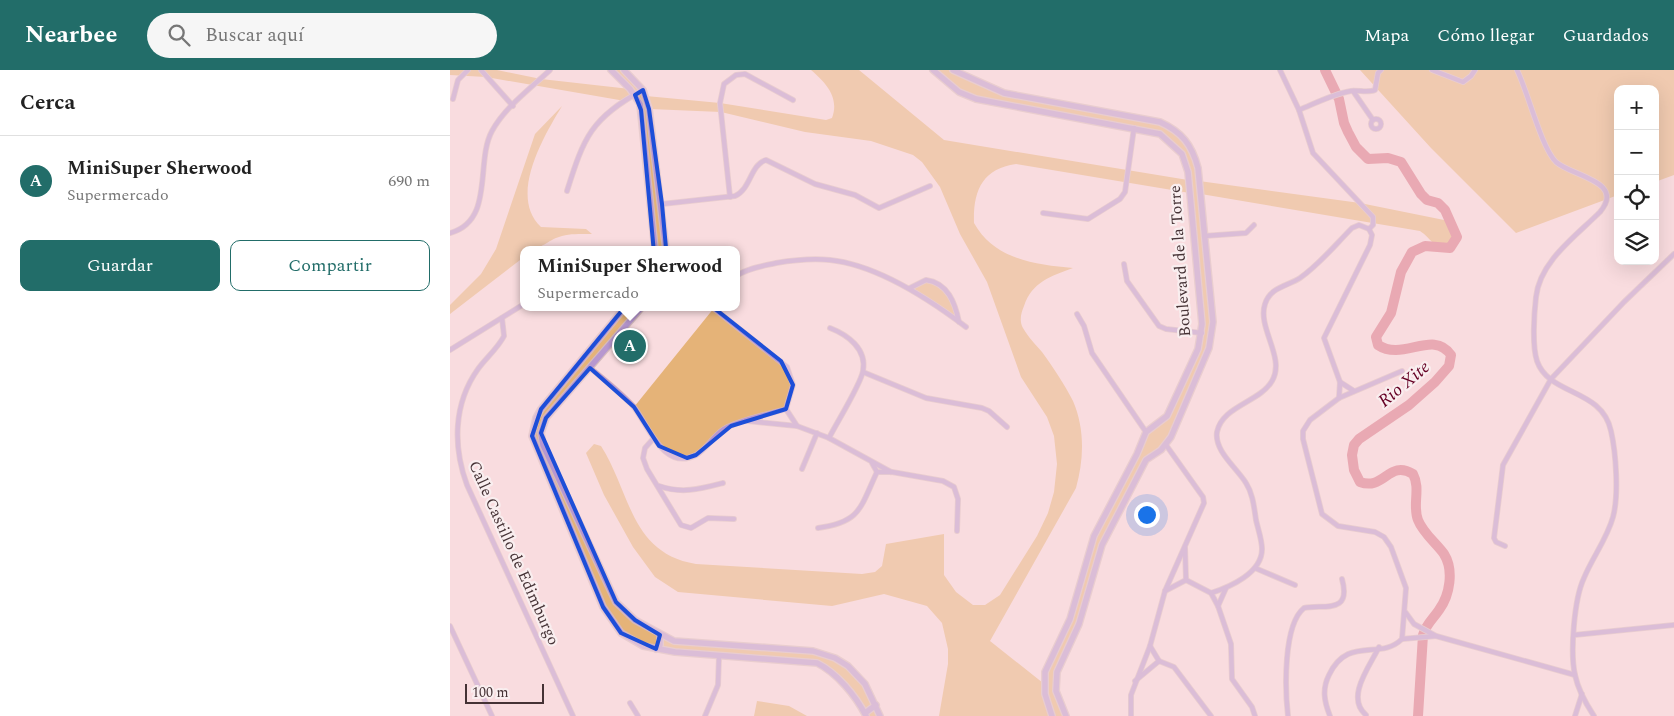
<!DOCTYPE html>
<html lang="es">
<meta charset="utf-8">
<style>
body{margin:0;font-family:Spectral,serif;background:#f6f6f6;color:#222}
.controls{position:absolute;right:15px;top:15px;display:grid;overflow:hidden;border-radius:10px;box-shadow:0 5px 20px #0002}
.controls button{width:45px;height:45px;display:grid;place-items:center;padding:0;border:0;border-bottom:1px solid #e0e0e0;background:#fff;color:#222;font:25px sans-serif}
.scale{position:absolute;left:15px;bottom:12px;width:79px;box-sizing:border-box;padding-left:5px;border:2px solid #453235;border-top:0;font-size:14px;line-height:18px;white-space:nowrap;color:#453235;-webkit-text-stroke:4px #f9eeef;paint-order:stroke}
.you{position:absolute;left:696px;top:444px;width:18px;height:18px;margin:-12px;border:4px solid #fff;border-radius:50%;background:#1a73e8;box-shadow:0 0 0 8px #1a73e833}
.badge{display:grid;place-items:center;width:32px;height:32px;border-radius:50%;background:#226d69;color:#fff;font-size:16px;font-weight:700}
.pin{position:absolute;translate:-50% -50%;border:2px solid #fff;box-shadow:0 1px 5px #0006}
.popup{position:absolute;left:70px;top:176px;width:220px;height:65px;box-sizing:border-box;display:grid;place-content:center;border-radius:10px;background:#fff;filter:drop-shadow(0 1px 4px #0005);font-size:16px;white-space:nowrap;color:#767676}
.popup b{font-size:19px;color:#222}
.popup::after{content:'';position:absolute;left:50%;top:100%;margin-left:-10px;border:10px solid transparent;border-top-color:#fff}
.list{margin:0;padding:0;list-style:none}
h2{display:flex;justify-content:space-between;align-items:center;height:65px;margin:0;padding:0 20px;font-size:21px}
h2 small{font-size:16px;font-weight:400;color:#767676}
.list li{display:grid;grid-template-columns:32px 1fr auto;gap:15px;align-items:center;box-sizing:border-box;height:90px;padding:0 20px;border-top:1px solid #e0e0e0}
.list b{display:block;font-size:19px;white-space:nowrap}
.list p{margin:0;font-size:16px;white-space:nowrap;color:#767676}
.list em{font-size:16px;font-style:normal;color:#767676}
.actions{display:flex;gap:10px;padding:15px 20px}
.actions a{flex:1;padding:11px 0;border:1px solid #226d69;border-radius:10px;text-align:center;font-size:18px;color:#226d69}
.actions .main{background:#226d69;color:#fff}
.icon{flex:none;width:28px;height:28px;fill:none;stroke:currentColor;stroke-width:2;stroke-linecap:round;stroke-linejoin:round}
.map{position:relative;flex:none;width:1224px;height:646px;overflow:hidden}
header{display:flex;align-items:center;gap:30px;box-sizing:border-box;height:70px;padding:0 25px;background:#226d69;color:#fff}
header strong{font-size:24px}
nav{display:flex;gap:28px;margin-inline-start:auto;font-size:18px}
.search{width:350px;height:45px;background:#f6f6f6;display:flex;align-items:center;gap:12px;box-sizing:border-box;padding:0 18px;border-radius:28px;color:#767676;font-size:19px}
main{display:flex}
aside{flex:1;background:#fff}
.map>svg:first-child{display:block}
.green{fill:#e5b378;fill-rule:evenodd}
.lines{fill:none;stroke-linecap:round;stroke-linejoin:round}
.river{stroke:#d66c7f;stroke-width:10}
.minor-casing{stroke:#d5babd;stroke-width:6}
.tertiary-casing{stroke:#d5babd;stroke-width:8}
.minor{stroke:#b797cf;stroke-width:4.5}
.tertiary{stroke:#b797cf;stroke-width:5.5}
.marked{fill:none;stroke:#1d4ed8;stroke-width:4;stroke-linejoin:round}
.labels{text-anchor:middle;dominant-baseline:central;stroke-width:4.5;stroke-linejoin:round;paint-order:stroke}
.street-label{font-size:16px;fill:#453235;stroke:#f9eeef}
.water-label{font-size:18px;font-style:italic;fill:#650024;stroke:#f9eeef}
</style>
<header>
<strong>Nearbee</strong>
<div class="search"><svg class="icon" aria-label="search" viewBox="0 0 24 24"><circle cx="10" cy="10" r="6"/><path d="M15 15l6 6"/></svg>Buscar aquí</div>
<nav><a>Mapa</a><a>Cómo llegar</a><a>Guardados</a></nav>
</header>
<main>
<aside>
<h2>Cerca<small></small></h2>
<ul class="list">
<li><span class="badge">A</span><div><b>MiniSuper Sherwood</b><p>Supermercado</p></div><em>690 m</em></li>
</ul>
<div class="actions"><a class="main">Guardar</a><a>Compartir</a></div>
</aside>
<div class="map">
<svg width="1224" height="646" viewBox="0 0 1224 646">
<rect width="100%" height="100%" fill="#f9dcdf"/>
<g class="green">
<path d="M0 0H47L91 9 180 19 161 0H174L196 26 270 33 376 50 382 48C390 27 375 12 361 0H409L494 70 738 110 732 84 710 64 516 26 483 0H503L554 23 710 52 740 75 749 111 910 133 999 151 1007 167 1000 178C984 180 982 169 970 161L751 124 763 252 761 271 716 375 696 390 656 466 629 554 606 612 616 646H489L498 594V579L492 553 477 536 434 524 382 536 228 522 205 507 183 477 154 425 136 383 144 374 151 376C181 423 180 483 246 494L412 504 425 502 432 496 436 474 494 464V505L506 522 523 535H535L550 525 587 466 598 443 604 422 607 394 604 366 597 347 571 307 537 212 510 164 490 117 472 92 463 85 421 71 355 62 271 42 200 39 216 180H205L191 40 185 25 175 31 36 7 0 5ZM566 94 740 123 751 271 717 346 696 362 641 475 615 559 593 613 540 571 626 418C634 389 635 359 623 331 615 315 603 297 592 282 586 275 578 267 573 258 569 251 571 243 574 236 582 212 601 206 623 198 585 195 544 189 524 153 523 121 532 99 566 94Z"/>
<polygon points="910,0 1224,0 1224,105 1205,112 1205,19 1168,19 1168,125 1066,163 981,78"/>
<path d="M112 36C94 66 58 126 91 157L136 159 142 164C130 164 117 163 106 168 93 174 90 180 74 180V187L0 244V235L31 204 46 179 85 64Z"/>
<polygon points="476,210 498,222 509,252 460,218"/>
<polygon points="175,237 192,237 92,356 93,375 166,532 176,543 217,569 374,584 407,605 430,646 416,646 408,633 374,596 206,579 171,563 153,537 85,376 83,357 86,348"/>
<path d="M264 238 337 297 343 315 336 339C317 345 291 348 274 359 266 364 262 373 254 378 218 404 202 363 184 337Z"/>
<polygon points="307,631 339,636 357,646 304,646"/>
</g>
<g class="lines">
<path class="river" d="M875 0 889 29 894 53 898 62 906 77 918 89 938 88 951 92 971 124 977 130 988 133 995 140 1007 167 1000 178 975 176 962 182 951 202 941 243 926 267 928 275C953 292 983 259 1001 285L999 296 985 312 959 335 909 369 904 375 902 385 904 400 910 412C934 421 939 389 963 404 971 419 962 435 968 450 973 463 986 473 994 484 1004 500 1000 525 989 540 983 549 976 554 973 565L968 646"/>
<g class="minor-casing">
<g id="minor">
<polyline points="31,0 63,36"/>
<polyline points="830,0 849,40 863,83 923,147 923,155 919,159"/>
<polyline points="982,0 1013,12 1021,6 1025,0"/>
<path d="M1067 0C1078 22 1091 77 1106 92 1121 106 1176 111 1150 142 1126 166 1090 191 1086 227 1084 244 1082 276 1087 291 1099 326 1152 318 1161 361 1166 383 1169 425 1163 447 1157 469 1142 488 1134 508 1124 529 1120 583 1125 605 1128 619 1136 634 1144 646"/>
<polyline points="903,21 923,50"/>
<polyline points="3,29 8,10 18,0"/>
<path d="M849 40C866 33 883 24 901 21 909 20 918 23 925 20L928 3 931 0"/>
<circle cx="926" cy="54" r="5"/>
<path d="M117 121C134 67 141 48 193 20"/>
<polyline points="280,127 270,33 274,14 286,5 295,4 343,30"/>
<path d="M212 134 285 126C301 119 300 95 316 90L365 114 405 125 429 138 480 116"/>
<polyline points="593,143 638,149 670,129 675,122 684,58"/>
<path d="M0 163C45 151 25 92 42 61 55 37 81 18 100 0"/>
<polyline points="754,166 796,163 804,155"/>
<polyline points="674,194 677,211 709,256 716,259 752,263"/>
<path d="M286 206C298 198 313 196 326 193 344 190 362 188 380 190 428 195 479 229 516 257"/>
<path d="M460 218 476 210C498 213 505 233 509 252"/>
<polyline points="627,244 634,256 642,283 696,362"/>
<path d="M52 248 54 266C48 278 36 288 28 299 3 334 3 377 17 415L123 646"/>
<polyline points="0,280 74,234"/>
<path d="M140 298C155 310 170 322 183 336 198 354 213 402 246 385 257 379 263 366 274 359 292 349 316 345 336 339L343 315 337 297 262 237"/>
<polyline points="413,302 476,328 532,338 539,341 557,357"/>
<polyline points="890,312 904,321"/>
<polyline points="889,328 890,312 874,268 920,175 922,165 919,159"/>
<polyline points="336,339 347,356 379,368 441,402"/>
<polyline points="298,351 347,356"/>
<path d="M379 368C386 354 411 314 413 301 417 279 398 265 380 258"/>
<polyline points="203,369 195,378 193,388 197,399 231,455 241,458 258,448 284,449"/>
<polyline points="422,393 427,402 442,402 493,411 504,417 508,429 507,461"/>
<polyline points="352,399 367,363"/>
<path d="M209 416C232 424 250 419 273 413"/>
<path d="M368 458C411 452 410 438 427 402"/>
<polyline points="1055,476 1046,472 1044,468 1053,395 1101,309 1174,232 1224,184"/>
<polyline points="735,477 736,510"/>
<polyline points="805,498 845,515"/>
<polyline points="736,510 761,523 768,536 781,574 782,609 802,637 805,646"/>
<polyline points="715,521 736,510"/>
<path d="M761 523C780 517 812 503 812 479 812 470 808 459 806 450 804 437 803 424 796 413 787 398 764 381 767 362 772 336 810 332 822 311 836 288 807 258 815 234 820 217 838 216 850 208 870 194 886 174 902 158L909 155 919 159"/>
<polyline points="768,536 776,518"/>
<polyline points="956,543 964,554 986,566 1125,605"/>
<polyline points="0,556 42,646"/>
<polyline points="1124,565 1224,555"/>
<polyline points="952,569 986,566"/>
<polyline points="700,576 709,591"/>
<polyline points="709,591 724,597 761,646"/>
<polyline points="685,611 709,591"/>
<polyline points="180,633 188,646"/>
<path d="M916 645C895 627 920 596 929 577"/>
<polyline points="255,646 268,615 269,586"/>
<polyline points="681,646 681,625 700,576 715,521 754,433 753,427 716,375"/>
<path d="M838 646C835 620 833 555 854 538 873 534 902 545 892 509"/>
<path d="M880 646C874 631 872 619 879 605 898 565 930 591 952 569L956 518 941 477 934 467 925 462 888 456 872 444 853 369V361L860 350 889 328 952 301"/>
<polyline points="1125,646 1132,624"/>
</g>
</g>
<g class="tertiary-casing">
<g id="tertiary">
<polyline points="161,0 180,19 190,34 205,180"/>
<polyline points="174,0 193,20 199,39 216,180"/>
<polyline points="483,0 509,22 526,29 710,64 732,84 738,102 752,254 748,279 717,346 696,362 687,384 644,466 620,549 595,602 595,624 602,646"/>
<path d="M503 0 554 23 710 52C732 62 742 75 748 98L763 252 759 278 721 367 711 380 696 390 652 475 629 554 607 602 606 621 616 646"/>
<path d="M175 237 91 339 86 348 82 366 153 537 171 563 193 576 225 582 367 593C387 603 406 626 416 646"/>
<polyline points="192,237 96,348 91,363 93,375 166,532 185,550 224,571 363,581 385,588 398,596 415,614 430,646"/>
<polyline points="206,579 210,575 210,565"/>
<polyline points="415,643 426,635"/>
</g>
</g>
<use href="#minor" class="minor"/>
<use href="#tertiary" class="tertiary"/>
</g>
<path d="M0 0H1224V646H0ZM193 20 199 39 212 134 218 200 215 214 264 238 331 291 343 315 336 339 281 356 246 385 237 388 209 376 184 337 140 298 96 348 91 363 166 532 185 550 210 565 206 579 171 563 153 537 82 366 91 339 192 216 205 194 191 40 185 25Z" fill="#f9dcdf" fill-opacity=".55" fill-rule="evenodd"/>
<path class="marked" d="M193 20 199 39 212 134 218 200 215 214 264 238 331 291 343 315 336 339 281 356 246 385 237 388 209 376 184 337 140 298 96 348 91 363 166 532 185 550 210 565 206 579 171 563 153 537 82 366 91 339 192 216 205 194 191 40 185 25Z"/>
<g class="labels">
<g class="street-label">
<text transform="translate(730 191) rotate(-94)">Boulevard de la Torre</text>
<text transform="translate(64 483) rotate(66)">Calle Castillo de Edimburgo</text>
</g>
<g class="water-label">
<text transform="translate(954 314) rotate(-40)">Rio Xite</text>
</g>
</g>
</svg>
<div class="controls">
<button>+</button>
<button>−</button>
<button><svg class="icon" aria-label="locate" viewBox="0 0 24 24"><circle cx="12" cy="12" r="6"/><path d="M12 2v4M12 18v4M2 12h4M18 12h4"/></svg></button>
<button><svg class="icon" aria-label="layers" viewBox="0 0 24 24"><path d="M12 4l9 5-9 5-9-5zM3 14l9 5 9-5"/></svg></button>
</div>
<div class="scale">100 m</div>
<div class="you"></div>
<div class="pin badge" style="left:180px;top:276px">A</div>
<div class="popup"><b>MiniSuper Sherwood</b>Supermercado</div>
</div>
</main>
